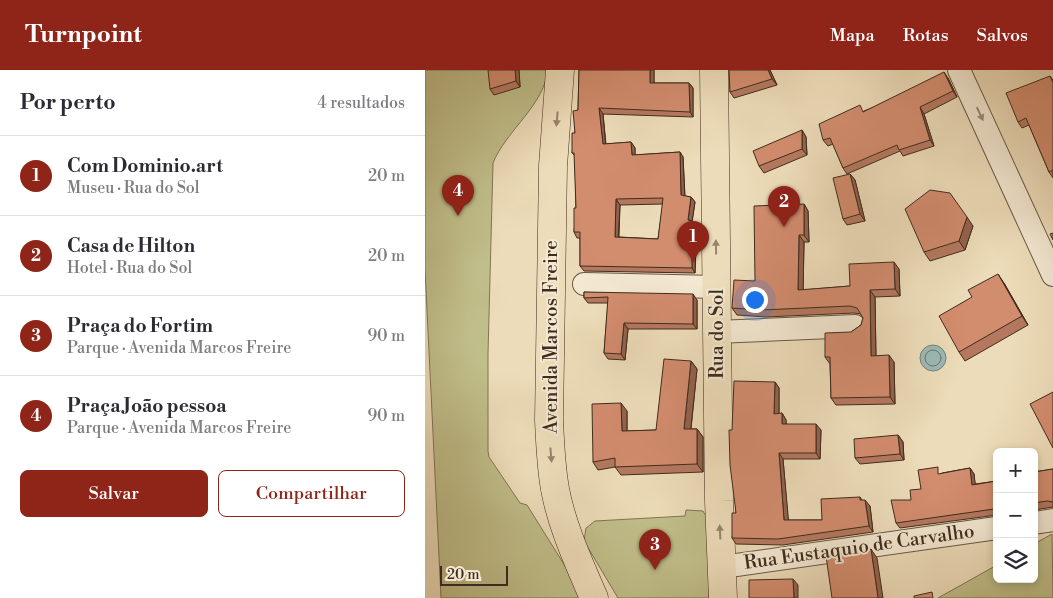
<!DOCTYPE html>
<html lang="pt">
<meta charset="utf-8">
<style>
body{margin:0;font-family:"Libre Bodoni",serif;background:#f2f2f3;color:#2b2b33}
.controls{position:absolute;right:15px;bottom:15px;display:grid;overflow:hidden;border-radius:8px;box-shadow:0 2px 8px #0003}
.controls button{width:45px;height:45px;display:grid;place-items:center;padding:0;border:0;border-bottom:1px solid #e1e1e2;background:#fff;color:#2b2b33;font:25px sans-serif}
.scale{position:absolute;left:15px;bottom:12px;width:68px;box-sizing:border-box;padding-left:5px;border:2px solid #3f2c1e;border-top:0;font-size:14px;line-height:18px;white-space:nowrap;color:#3f2c1e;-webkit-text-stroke:4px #f3e8d2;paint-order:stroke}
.you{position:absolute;left:329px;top:229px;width:18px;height:18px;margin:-12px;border:4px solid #fff;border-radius:50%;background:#1a73e8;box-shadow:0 0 0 8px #1a73e833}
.badge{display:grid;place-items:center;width:32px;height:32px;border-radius:50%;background:#8f2418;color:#fff;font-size:16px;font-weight:700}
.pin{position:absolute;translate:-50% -41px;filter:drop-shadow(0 1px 2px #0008)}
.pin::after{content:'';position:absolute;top:26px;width:18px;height:15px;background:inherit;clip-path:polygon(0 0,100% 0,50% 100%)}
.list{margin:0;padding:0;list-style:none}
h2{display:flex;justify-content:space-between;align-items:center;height:65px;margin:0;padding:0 20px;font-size:21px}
h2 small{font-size:16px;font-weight:400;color:#7c7c81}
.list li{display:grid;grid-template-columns:32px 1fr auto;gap:15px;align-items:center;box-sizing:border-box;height:80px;padding:0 20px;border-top:1px solid #e1e1e2}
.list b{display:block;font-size:19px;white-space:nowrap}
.list p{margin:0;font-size:16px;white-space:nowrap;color:#7c7c81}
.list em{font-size:16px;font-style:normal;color:#7c7c81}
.actions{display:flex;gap:10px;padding:15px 20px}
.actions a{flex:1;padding:11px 0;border:1px solid #8f2418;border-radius:8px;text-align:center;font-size:18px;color:#8f2418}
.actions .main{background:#8f2418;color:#fff}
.icon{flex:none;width:28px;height:28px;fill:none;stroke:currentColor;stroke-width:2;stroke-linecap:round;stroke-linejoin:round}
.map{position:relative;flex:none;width:628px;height:528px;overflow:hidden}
header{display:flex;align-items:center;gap:30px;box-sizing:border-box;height:70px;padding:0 25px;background:#8f2418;color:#fff}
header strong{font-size:24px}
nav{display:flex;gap:28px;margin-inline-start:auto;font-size:18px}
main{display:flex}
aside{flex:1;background:#fff}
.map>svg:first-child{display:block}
.green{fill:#c0be8a;stroke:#807554}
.water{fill:#9bbab7;stroke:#76817a}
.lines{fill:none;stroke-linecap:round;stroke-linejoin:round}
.shore{stroke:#6d736a;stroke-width:1}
.minor-casing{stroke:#6a5845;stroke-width:24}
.primary-casing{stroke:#3f2c1e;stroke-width:29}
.minor{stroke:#f3e8d2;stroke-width:22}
.primary{stroke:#eddcb9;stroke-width:28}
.wall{fill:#b5785f;stroke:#3f2c1e;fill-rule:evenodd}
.shaded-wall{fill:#93624d;stroke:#3f2c1e}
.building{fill:#d28c6e;stroke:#3f2c1e;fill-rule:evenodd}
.oneway{fill:#998a78}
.oneway2{fill:#96846c}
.labels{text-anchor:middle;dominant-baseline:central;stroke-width:4;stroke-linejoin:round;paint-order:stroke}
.street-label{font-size:19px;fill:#3f2c1e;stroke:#f3e8d2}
</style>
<header>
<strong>Turnpoint</strong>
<nav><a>Mapa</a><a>Rotas</a><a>Salvos</a></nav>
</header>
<main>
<aside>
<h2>Por perto<small>4 resultados</small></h2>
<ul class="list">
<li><span class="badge">1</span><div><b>Com Dominio.art</b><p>Museu · Rua do Sol</p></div><em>20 m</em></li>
<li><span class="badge">2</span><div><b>Casa de Hilton</b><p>Hotel · Rua do Sol</p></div><em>20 m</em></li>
<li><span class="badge">3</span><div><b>Praça do Fortim</b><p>Parque · Avenida Marcos Freire</p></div><em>90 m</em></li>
<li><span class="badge">4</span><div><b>Praça João pessoa</b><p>Parque · Avenida Marcos Freire</p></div><em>90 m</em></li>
</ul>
<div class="actions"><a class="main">Salvar</a><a>Compartilhar</a></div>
</aside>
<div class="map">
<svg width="628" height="528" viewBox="0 0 628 528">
<rect width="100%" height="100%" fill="#eddcb9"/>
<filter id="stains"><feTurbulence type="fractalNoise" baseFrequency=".004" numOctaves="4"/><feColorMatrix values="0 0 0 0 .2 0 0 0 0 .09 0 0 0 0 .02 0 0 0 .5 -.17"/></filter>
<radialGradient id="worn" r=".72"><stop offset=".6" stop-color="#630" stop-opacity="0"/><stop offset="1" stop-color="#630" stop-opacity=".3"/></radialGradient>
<g class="green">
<path d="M0 0H122C122 32 80 62 68 93L63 284V381L64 387 95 433 102 435 160 528H16L0 199Z"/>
<polygon points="261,440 278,441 283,450 284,528 193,528 159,471 161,458 170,451 260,446"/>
<polygon points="627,464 628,528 513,528 572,495 572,509 609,509 609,474"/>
</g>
<circle class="water" cx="508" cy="288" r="13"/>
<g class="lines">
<circle class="shore" cx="508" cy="288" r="8"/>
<g class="minor-casing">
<g id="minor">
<polyline points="534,0 628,205"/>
<polyline points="159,214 292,217"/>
<polyline points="291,262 430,256"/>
<polyline points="609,453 628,450"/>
<polyline points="297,497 572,458"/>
</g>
</g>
<g class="primary-casing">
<g id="primary">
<path d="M135 0 128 96 124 350C125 373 126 397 130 419 137 457 154 493 169 528"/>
<polyline points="289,0 294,431 298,528"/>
</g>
</g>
<use href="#minor" class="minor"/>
<use href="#primary" class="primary"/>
</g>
<g class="wall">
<polygon points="94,0 95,17 69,25 65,19"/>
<path d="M154 0H229V13H264L268 18V47L178 44 181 74 206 72 210 78V85L255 82 258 87 260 126 266 127 270 132 267 152 270 156 269 172 271 175 270 203 159 201 155 196V168H152L149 162 151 138 150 86 147 83 153 40ZM238 134 233 169 194 167 195 135Z"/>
<polygon points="304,0 345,0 352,15 309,28 305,22"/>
<polygon points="625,6 628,10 628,108 624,102 604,55 597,58 593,52"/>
<polygon points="523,8 532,27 499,44 509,76 478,86 475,81 422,104 418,98 408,74 403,76 398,70 439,41"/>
<polygon points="377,60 381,67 382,85 339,103 334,96"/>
<polygon points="425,104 430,110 440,151 422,155 418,149"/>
<polygon points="379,134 383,141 384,172 379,172 378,220 425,216 474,199 475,226 450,227 451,286 469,292 470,334 411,335 406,328 405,294 400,287 426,262 436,255 438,248 436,244 429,243 341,247 312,245 307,238 330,211"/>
<polygon points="548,156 540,180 505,191 499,182"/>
<polygon points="579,213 603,255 540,291 534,282"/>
<polygon points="159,222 272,230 272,259 203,259 200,290 183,289 179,283 183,233 163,233 159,228"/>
<polygon points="266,291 272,299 266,359 272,359 278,367 278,402 196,405 190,397 173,400 168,392 202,341 202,361 231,360"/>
<polygon points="350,312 354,318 354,344 357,343 361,350 361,354 396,360 395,389 358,389 363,450 397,450 435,427 437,430 445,436 448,462 358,475 311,474 307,468 311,443 307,360"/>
<polygon points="473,365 478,372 479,390 435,394 430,388"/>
<polygon points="545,398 549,404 550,414 572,411 572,445 475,458 471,453 496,419 517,403"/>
<polygon points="628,399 628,437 609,440 609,402"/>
</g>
<g class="shaded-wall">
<polygon points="90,0 94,0 95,17 91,11"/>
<polygon points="225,0 229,0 229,19 225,13"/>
<polygon points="343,0 345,0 352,15 347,9"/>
<polygon points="519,2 523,8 532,27 528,21"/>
<polygon points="264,13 268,18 268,47 265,42"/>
<polygon points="495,37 499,44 509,76 505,70"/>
<polygon points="174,38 178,44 181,80 178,74"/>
<polygon points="377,60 381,67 382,85 377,79"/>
<polygon points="206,72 210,78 210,90 207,85"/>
<polygon points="255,82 258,87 260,131 256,125"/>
<polygon points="425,104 430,110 440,151 435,144"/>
<polygon points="266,127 270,132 267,152 270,156 269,172 271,175 270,203 267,198 263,150"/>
<polygon points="191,129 195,135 193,172 190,167"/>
<polygon points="379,134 383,141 384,172 379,165"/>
<polygon points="542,147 548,156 540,180 534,171"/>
<polygon points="374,165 379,172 378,227 373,220"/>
<polygon points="469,192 474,199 475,226 470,219"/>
<polygon points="573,204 579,213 603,255 597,246"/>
<polygon points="445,220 450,227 451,293 446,286"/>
<polygon points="268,224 272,230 272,259 268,254"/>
<polygon points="199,253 203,259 200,290 196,284"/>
<polygon points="464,285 469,292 470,334 465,327"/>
<polygon points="266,291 272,299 265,367 259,359"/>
<polygon points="350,312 354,318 354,350 349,344"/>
<polygon points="196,333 202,341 202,369 197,361"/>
<polygon points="357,343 361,350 361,360 357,354"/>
<polygon points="391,354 396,360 395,389 391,383"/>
<polygon points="272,359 278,367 278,402 272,394"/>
<polygon points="473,365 478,372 479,390 475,384"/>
<polygon points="354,383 358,389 364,456 359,450"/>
<polygon points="545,398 549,404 551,421 547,415"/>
<polygon points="440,430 445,436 448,462 444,456"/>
<polygon points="446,479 452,488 458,528 453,528"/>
<polygon points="368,509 373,515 373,528 369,528"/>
</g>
<g class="building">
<polygon points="63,0 90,0 91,11 65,19"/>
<path d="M154 0H225V13H264L265 42 174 38 178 74 206 72 207 85 255 82 256 125 266 127 263 150 267 151 265 170H267V198L155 196V162H149V138H151L149 83H147V63H150L148 41 153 40ZM238 128 233 169 190 167 191 129Z"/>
<polygon points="304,0 343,0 347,9 305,22"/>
<polygon points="519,2 528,21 495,37 505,70 474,80 472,75 418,98 405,68 398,70 394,54 435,35 438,42"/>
<polygon points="625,6 628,13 628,100 624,102 601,48 593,52 581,23"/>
<polygon points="377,60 377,79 334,96 328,81"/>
<polygon points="425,104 435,144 418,149 408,108"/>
<polygon points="505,120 525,123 542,147 534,171 499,182 480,139"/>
<polygon points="379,134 379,165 374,165 373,220 425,216 424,194 469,192 470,219 445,220 446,286 464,285 465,327 406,328 405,287 400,287 400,263 426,262 436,255 438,248 432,238 425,236 336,240 307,238 309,210 330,211 329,136"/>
<polygon points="628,163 628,170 625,164"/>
<polygon points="573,204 597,246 534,282 514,246 547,227 543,220"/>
<polygon points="159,222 268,224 268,254 199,253 196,284 179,283 183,227 159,228"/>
<polygon points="239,289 266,291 259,359 272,359 272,394 190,397 190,388 168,392 167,334 196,333 197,361 231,360"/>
<polygon points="309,311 350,312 349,344 357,343 357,354 391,354 391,383 354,383 359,450 397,450 396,429 435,427 435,430 440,430 444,456 353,469 307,468 307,443 311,443 305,395 304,360 307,360"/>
<polygon points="628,322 628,378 605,334"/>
<polygon points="473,365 475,384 430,388 429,369"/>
<polygon points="513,397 513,404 545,398 547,415 572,411 572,441 569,439 471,453 466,430 486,430 485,420 496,419 493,400"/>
<polygon points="628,399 628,432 622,431 609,433 609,402"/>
<polygon points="446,479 453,528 407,528 401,486"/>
<polygon points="368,509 369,528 324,528 324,510"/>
<polygon points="507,522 508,528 489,528 489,526"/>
</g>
<defs><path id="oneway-solid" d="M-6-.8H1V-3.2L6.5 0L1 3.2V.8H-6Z" transform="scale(1.25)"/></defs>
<use class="oneway" href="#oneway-solid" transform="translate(555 44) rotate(65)"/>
<g class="oneway2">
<use href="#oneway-solid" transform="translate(132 49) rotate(95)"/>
<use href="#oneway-solid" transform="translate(291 177) rotate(-91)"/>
<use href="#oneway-solid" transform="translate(126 385) rotate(85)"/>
<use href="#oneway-solid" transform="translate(295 462) rotate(-93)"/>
</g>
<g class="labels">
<g class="street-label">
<text transform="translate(292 264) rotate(-90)">Rua do Sol</text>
<text transform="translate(126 267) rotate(-90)">Avenida Marcos Freire</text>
<text transform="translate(434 477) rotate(-8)">Rua Eustaquio de Carvalho</text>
</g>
</g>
<rect width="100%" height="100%" filter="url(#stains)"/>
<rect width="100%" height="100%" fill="url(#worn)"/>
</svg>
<div class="controls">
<button>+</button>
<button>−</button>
<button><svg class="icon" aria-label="layers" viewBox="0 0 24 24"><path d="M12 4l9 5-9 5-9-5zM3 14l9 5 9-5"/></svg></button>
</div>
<div class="scale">20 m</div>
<div class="you"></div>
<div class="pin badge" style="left:268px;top:192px">1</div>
<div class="pin badge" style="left:359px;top:157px">2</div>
<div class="pin badge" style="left:230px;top:500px">3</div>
<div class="pin badge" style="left:33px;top:146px">4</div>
</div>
</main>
